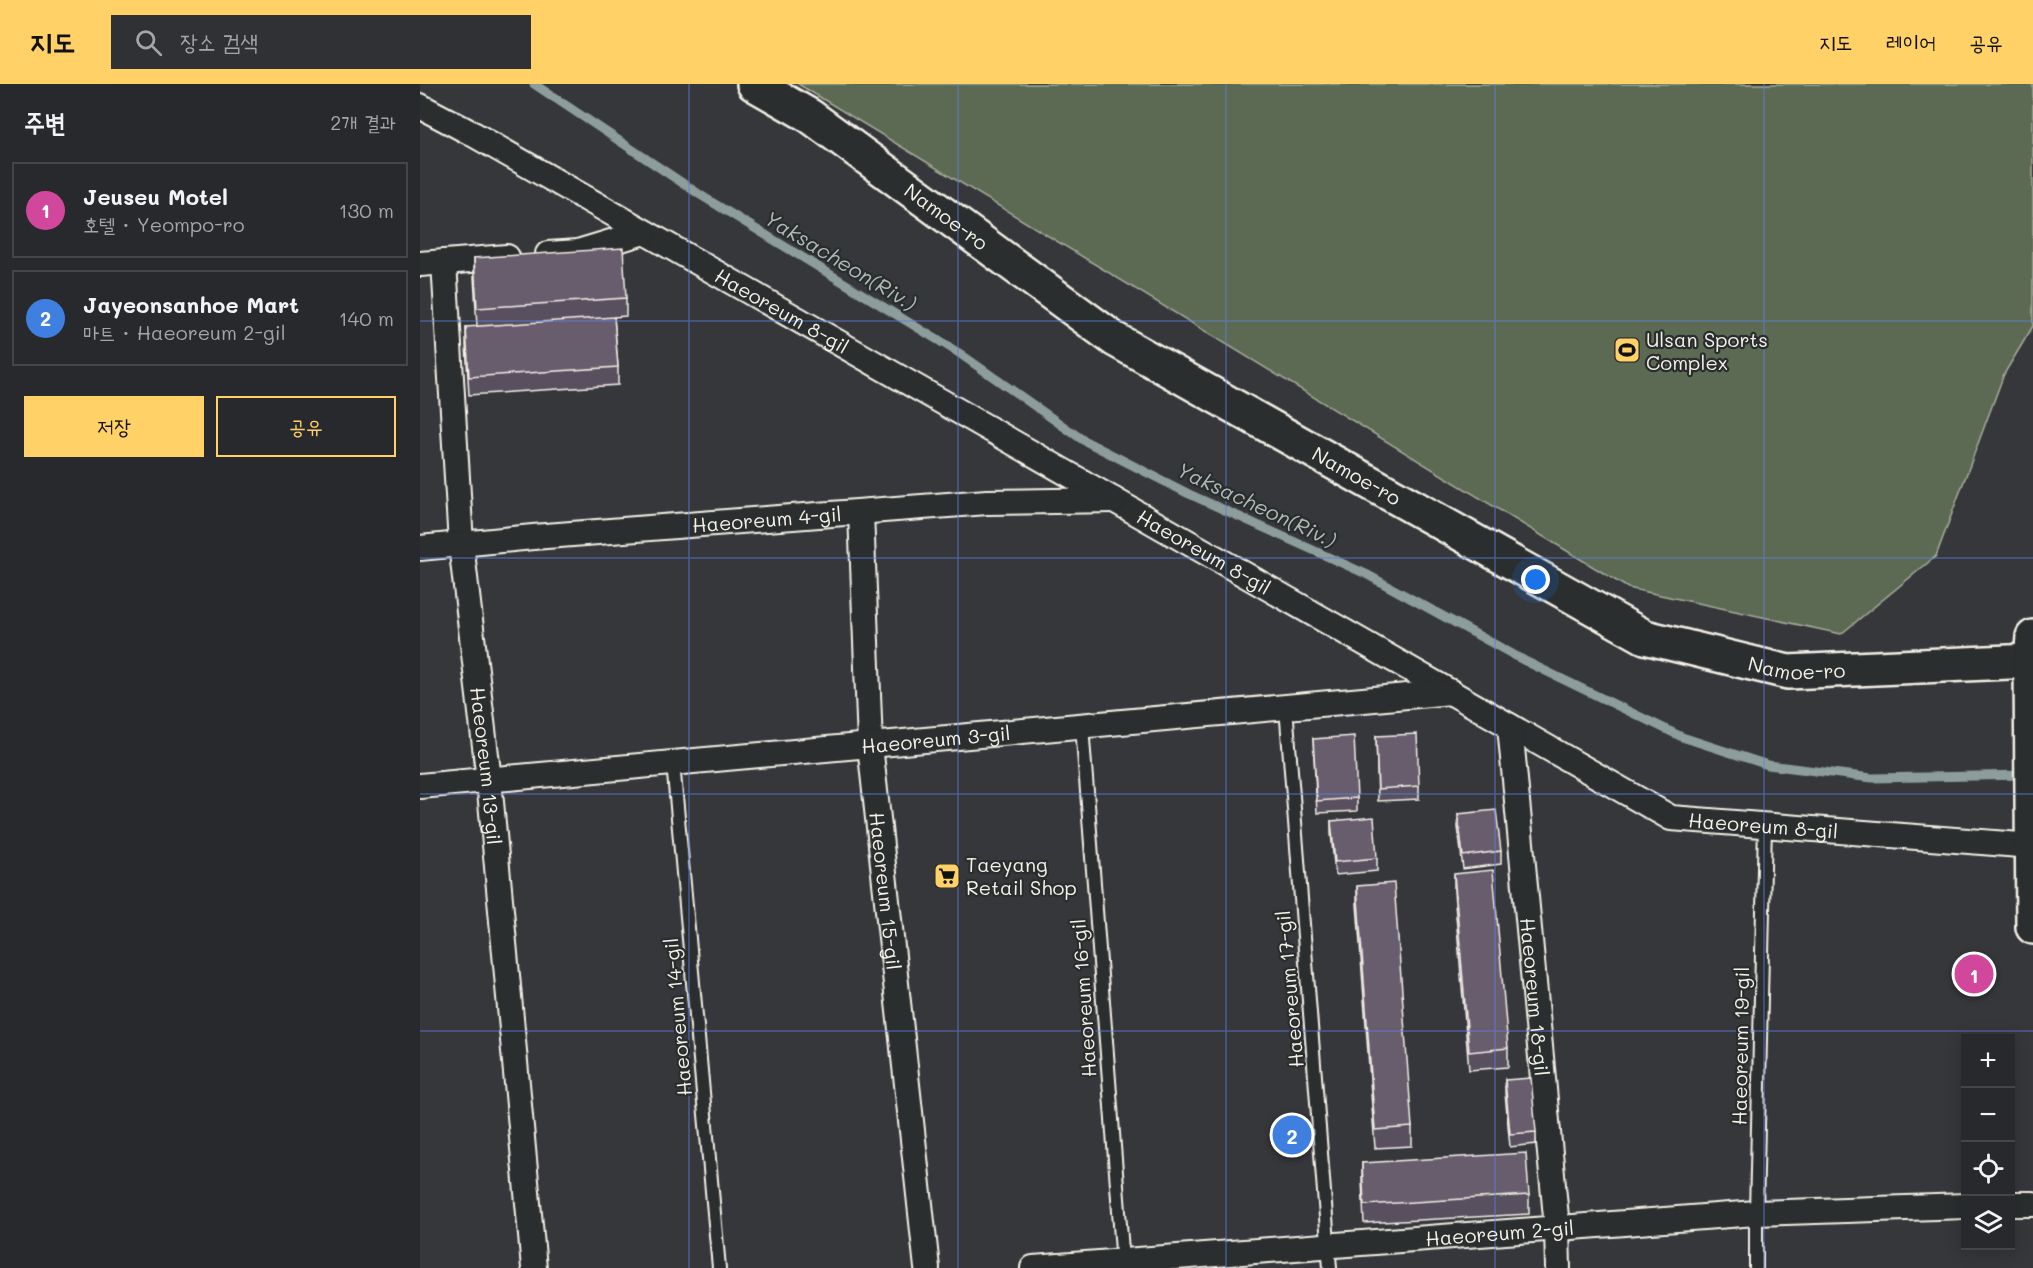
<!DOCTYPE html>
<html lang="ko">
<meta charset="utf-8">
<style>
body{margin:0;font-family:Mali,"Poor Story",sans-serif;background:#303134;color:#f1f3f6}
.controls{position:absolute;right:18px;bottom:18px;display:grid;overflow:hidden;border-radius:0px;box-shadow:0 3px 15px #0003}
.controls button{width:54px;height:54px;display:grid;place-items:center;padding:0;border:0;border-bottom:2px solid #444548;background:#28292c;color:#f1f3f6;font:30px sans-serif}
.you{position:absolute;left:1116px;top:496px;width:21px;height:21px;margin:-15px;border:4px solid #fff;border-radius:50%;background:#1a73e8;box-shadow:0 0 0 9px #1a73e833}
.badge{display:grid;place-items:center;width:39px;height:39px;border-radius:50%;background:#ffd166;color:#fff;font-size:20px;font-weight:700}
.pin{position:absolute;translate:-50% -50%;border:3px solid #fff;box-shadow:0 2px 6px #0006}
.list{margin:0;padding:0;list-style:none}
h2{display:flex;justify-content:space-between;align-items:center;height:78px;margin:0;padding:0 24px;font-size:26px}
h2 small{font-size:20px;font-weight:400;color:#a5a6a9}
.list li{display:grid;grid-template-columns:39px 1fr auto;gap:18px;align-items:center;box-sizing:border-box;height:96px;margin:0 12px 12px;padding:0 12px;border:2px solid #444548;border-radius:0px}
.list b{display:block;font-size:22px;white-space:nowrap}
.list p{margin:0;font-size:20px;white-space:nowrap;color:#a5a6a9}
.list em{font-size:20px;font-style:normal;color:#a5a6a9}
.actions{display:flex;gap:12px;padding:18px 24px}
.actions a{flex:1;padding:14px 0;border:2px solid #ffd166;border-radius:0px;text-align:center;font-size:21px;color:#ffd166}
.actions .main{background:#ffd166;color:#111}
.icon{flex:none;width:33px;height:33px;fill:none;stroke:currentColor;stroke-width:2;stroke-linecap:round;stroke-linejoin:round}
.map{position:relative;flex:none;width:1613px;height:1184px;overflow:hidden}
header{display:flex;align-items:center;gap:36px;box-sizing:border-box;height:84px;padding:0 30px;background:#ffd166;color:#111}
header strong{font-size:28px}
nav{display:flex;gap:33px;margin-inline-start:auto;font-size:21px}
.search{width:420px;height:54px;background:#303134;display:flex;align-items:center;gap:15px;box-sizing:border-box;padding:0 21px;border-radius:0px;color:#a5a6a9;font-size:22px}
main{display:flex}
aside{flex:1;background:#28292c}
.map>svg:first-child{display:block}
.green{fill:#5d6a52;stroke:#a8ae9d;stroke-width:1.5}
.lines{fill:none;stroke-linecap:round;stroke-linejoin:round}
.stream{stroke:#8c9d9c;stroke-width:9}
.lane-casing{stroke:#f4f1e8;stroke-width:16}
.street-casing{stroke:#f4f1e8;stroke-width:28}
.secondary-casing{stroke:#f4f1e8;stroke-width:38}
.lane{stroke:#2a2d2e;stroke-width:12}
.street{stroke:#2a2d2e;stroke-width:24}
.secondary{stroke:#2a2d2e;stroke-width:33}
.wall{fill:#59505e;stroke:#f4f1e8;stroke-width:1.5}
.building{fill:#685d6d;stroke:#f4f1e8;stroke-width:1.5}
.grid{fill:none;stroke:#5e7fdd;stroke-width:1.5;stroke-opacity:0.55}
.labels{text-anchor:middle;dominant-baseline:central;stroke-width:4.5;stroke-linejoin:round;paint-order:stroke}
.street-label{font-size:20px;fill:#f4f1e8;stroke:#2a2d2e}
.poi-label{font-size:20px;fill:#f4f1e8;stroke:#2a2d2e;text-anchor:start}
.water-label{font-size:21px;font-style:italic;fill:#afb9b5;stroke:#2a2d2e}
</style>
<header>
<strong>지도</strong>
<div class="search"><svg class="icon" aria-label="search" viewBox="0 0 24 24"><circle cx="10" cy="10" r="6"/><path d="M15 15l6 6"/></svg>장소 검색</div>
<nav><a>지도</a><a>레이어</a><a>공유</a></nav>
</header>
<main>
<aside>
<h2>주변<small>2개 결과</small></h2>
<ul class="list">
<li><span class="badge" style="background:#d1479c">1</span><div><b>Jeuseu Motel</b><p>호텔 · Yeompo-ro</p></div><em>130 m</em></li>
<li><span class="badge" style="background:#3f7fe0">2</span><div><b>Jayeonsanhoe Mart</b><p>마트 · Haeoreum 2-gil</p></div><em>140 m</em></li>
</ul>
<div class="actions"><a class="main">저장</a><a>공유</a></div>
</aside>
<div class="map">
<svg width="1613" height="1184" viewBox="0 0 1613 1184">
<rect width="100%" height="100%" fill="#36373b"/>
<filter id="ink" filterUnits="userSpaceOnUse"><feTurbulence type="fractalNoise" baseFrequency=".0167" numOctaves="2"/><feDisplacementMap in="SourceGraphic" scale="12" xChannelSelector="R" yChannelSelector="G"/><feConvolveMatrix kernelMatrix="1 2 1 2 8 2 1 2 1" color-interpolation-filters="sRGB"/></filter>
<g filter="url(#ink)">
<polygon class="green" points="378,0 1613,0 1613,242 1584,290 1516,472 1421,550 1208,504"/>
<g class="lines">
<polyline class="stream" points="114,0 282,112 539,269 663,356 769,410 946,490 1105,577 1262,653 1348,681 1452,694 1608,691"/>
<g class="lane-casing">
<g id="lane">
<polyline points="866,623 910,1184"/>
<polyline points="662,642 703,1180"/>
<polyline points="253,679 299,1184"/>
<polyline points="1336,1184 1336,1129 1345,741"/>
</g>
</g>
<g class="street-casing">
<g id="street">
<path id="s1" d="M0 22 53 50 1251 734 1613 762"/>
<polyline points="128,170 158,168 224,148"/>
<path id="s2" d="M24 178 41 460 69 696 114 1184"/>
<polyline points="0,180 87,173"/>
<path id="s3" d="M441 428 450 661 507 1184"/>
<path id="s4" d="M0 464 113 453 567 418 694 416"/>
<path id="s5" d="M1090 642 1137 1144 1138 1184"/>
<path id="s6" d="M0 702 1031 608"/>
<polyline points="1590,1120 1613,1120"/>
<path id="s7" d="M613 1184 1336 1129 1546 1122"/>
</g>
</g>
<g class="secondary-casing">
<g id="secondary">
<path id="s8" d="M334 0 390 32 694 255 1225 553 1368 588 1611 577"/>
<polyline points="1613,553 1611,577 1613,843"/>
</g>
</g>
<use href="#lane" class="lane"/>
<use href="#street" class="street"/>
<use href="#secondary" class="secondary"/>
</g>
<g class="wall">
<polygon points="54,174 206,214 206,232 194,233 198,283 198,301 49,311 46,262 46,243 57,243 54,193"/>
<polygon points="956,652 999,702 999,715 958,717"/>
<polygon points="893,655 937,714 937,727 897,729"/>
<polygon points="1038,730 1081,767 1081,780 1043,785 1038,743"/>
<polygon points="911,737 957,774 957,787 915,791 911,749"/>
<polygon points="1034,790 1088,964 1088,983 1049,986 1034,808"/>
<polygon points="937,802 992,1043 992,1062 955,1064 937,820"/>
<polygon points="1085,996 1116,1048 1116,1060 1090,1063 1085,1009"/>
<polygon points="942,1079 1109,1111 1109,1130 944,1139 942,1097"/>
</g>
<g class="building">
<polygon points="203,164 206,214 57,224 54,174"/>
<polygon points="194,233 198,283 49,293 46,243"/>
<polygon points="997,650 999,702 958,705 956,652"/>
<polygon points="934,652 937,714 897,717 893,655"/>
<polygon points="1076,726 1081,767 1043,772 1038,730"/>
<polygon points="954,733 957,774 915,778 911,737"/>
<polygon points="1073,786 1088,964 1049,968 1034,790"/>
<polygon points="974,799 992,1043 955,1046 937,802"/>
<polygon points="1111,994 1116,1048 1090,1050 1085,996"/>
<polygon points="1106,1069 1109,1111 944,1121 942,1079"/>
</g>
</g>
<path class="grid" d="M269 0V1184M538 0V1184M806 0V1184M1075 0V1184M1344 0V1184M0 237H1613M0 474H1613M0 710H1613M0 947H1613"/>
<defs>
<g id="stadium-square" transform="scale(1.35)"><rect x="-9" y="-9" width="18" height="18" rx="4" fill="#ffd166" stroke="#2a2d2e"/><path d="M0-5a6.5 5 0 1 0 0 10a6.5 5 0 1 0 0-10ZM-3.5-1.8h7v3.6h-7Z" fill="#111"/></g>
<g id="supermarket-square" transform="scale(1.35)"><rect x="-9" y="-9" width="18" height="18" rx="4" fill="#ffd166" stroke="#2a2d2e"/><path d="M-6-5.5h2.5l.6 2H6L4.5 2H-2.5L-4.4-4H-6ZM-1.5 3.2a1.3 1.3 0 1 0 .1 0ZM3 3.2a1.3 1.3 0 1 0 .1 0Z" fill="#111"/></g>
</defs>
<g fill-rule="evenodd">
<use href="#stadium-square" x="1207" y="266"/>
<use href="#supermarket-square" x="527" y="792"/>
</g>
<g class="labels">
<g class="street-label">
<text stroke="none"><textPath href="#s8" startOffset="234">Namoe-ro</textPath></text>
<text stroke="none"><textPath href="#s1" startOffset="416">Haeoreum 8-gil</textPath></text>
<text stroke="none"><textPath href="#s8" startOffset="720">Namoe-ro</textPath></text>
<text stroke="none"><textPath href="#s4" startOffset="348">Haeoreum 4-gil</textPath></text>
<text stroke="none"><textPath href="#s1" startOffset="902">Haeoreum 8-gil</textPath></text>
<text stroke="none"><textPath href="#s8" startOffset="1206">Namoe-ro</textPath></text>
<text stroke="none"><textPath href="#s6" startOffset="518">Haeoreum 3-gil</textPath></text>
<text stroke="none"><textPath href="#s2" startOffset="506">Haeoreum 13-gil</textPath></text>
<text stroke="none"><textPath href="#s1" startOffset="1532">Haeoreum 8-gil</textPath></text>
<text stroke="none"><textPath href="#s3" startOffset="380">Haeoreum 15-gil</textPath></text>
<text transform="translate(869 905) rotate(-95)">Haeoreum 17-gil</text>
<text stroke="none"><textPath href="#s5" startOffset="272">Haeoreum 18-gil</textPath></text>
<text transform="translate(663 914) rotate(-94)">Haeoreum 16-gil</text>
<text transform="translate(257 933) rotate(-95)">Haeoreum 14-gil</text>
<text transform="translate(1320 962) rotate(-89)">Haeoreum 19-gil</text>
<text stroke="none"><textPath href="#s7" startOffset="468">Haeoreum 2-gil</textPath></text>
</g>
<g class="poi-label">
<text x="1226" y="255">Ulsan Sports<tspan x="1226" dy="23">Complex</tspan></text>
<text x="546" y="780">Taeyang<tspan x="546" dy="23">Retail Shop</tspan></text>
</g>
<g class="water-label">
<text transform="translate(421 176) rotate(31)">Yaksacheon(Riv.)</text>
<text transform="translate(837 420) rotate(25)">Yaksacheon(Riv.)</text>
</g>
</g>
</svg>
<div class="controls">
<button>+</button>
<button>−</button>
<button><svg class="icon" aria-label="locate" viewBox="0 0 24 24"><circle cx="12" cy="12" r="6"/><path d="M12 2v4M12 18v4M2 12h4M18 12h4"/></svg></button>
<button><svg class="icon" aria-label="layers" viewBox="0 0 24 24"><path d="M12 4l9 5-9 5-9-5zM3 14l9 5 9-5"/></svg></button>
</div>
<div class="you"></div>
<div class="pin badge" style="left:1554px;top:890px;background:#d1479c">1</div>
<div class="pin badge" style="left:872px;top:1051px;background:#3f7fe0">2</div>
</div>
</main>
